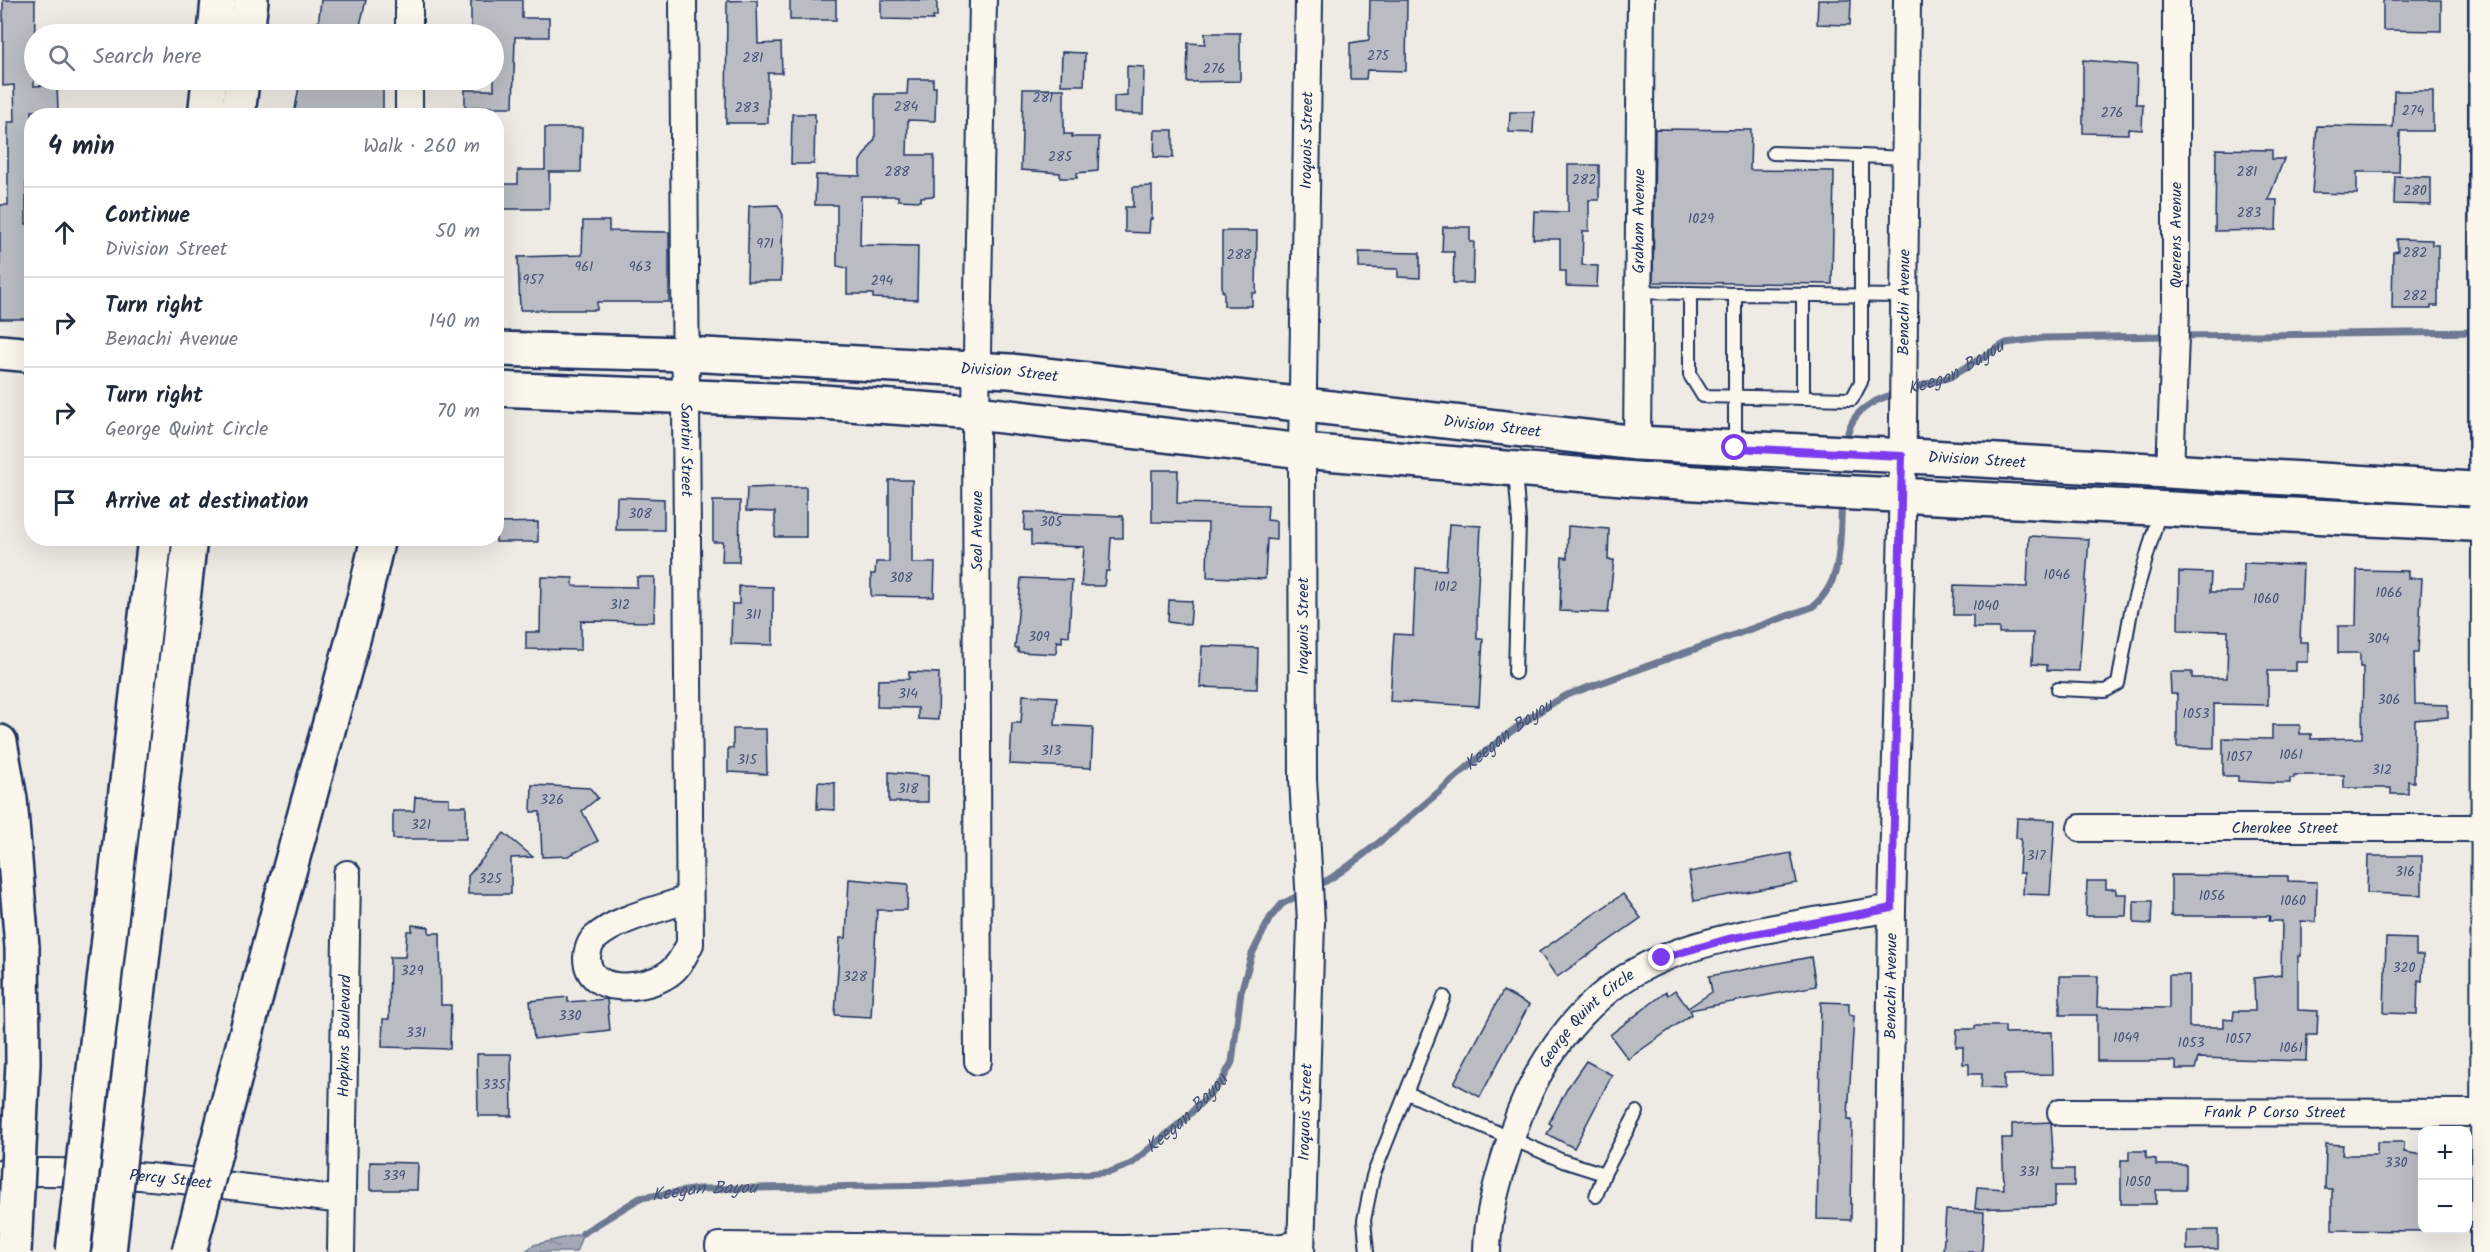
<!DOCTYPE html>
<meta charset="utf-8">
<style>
body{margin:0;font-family:Kalam,sans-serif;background:#f2f2f3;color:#1f2937}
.controls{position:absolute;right:18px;bottom:18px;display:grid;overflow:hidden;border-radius:12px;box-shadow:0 6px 24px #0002}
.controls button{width:54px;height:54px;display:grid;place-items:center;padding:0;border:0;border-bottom:2px solid #e0e1e3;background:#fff;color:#1f2937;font:30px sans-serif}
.stop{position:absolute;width:18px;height:18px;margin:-14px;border:4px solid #7c3aed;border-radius:50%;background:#fff}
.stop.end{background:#7c3aed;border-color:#fff;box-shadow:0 2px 6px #0008}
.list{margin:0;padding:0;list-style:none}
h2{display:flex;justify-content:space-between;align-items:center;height:78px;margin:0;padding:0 24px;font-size:26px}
h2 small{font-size:20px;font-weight:400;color:#747a83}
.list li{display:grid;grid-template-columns:39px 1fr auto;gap:18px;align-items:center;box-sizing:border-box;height:90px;padding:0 24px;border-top:2px solid #e0e1e3}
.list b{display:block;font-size:22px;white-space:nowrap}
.list p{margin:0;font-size:20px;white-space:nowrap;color:#747a83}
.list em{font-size:20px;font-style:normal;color:#747a83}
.icon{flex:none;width:33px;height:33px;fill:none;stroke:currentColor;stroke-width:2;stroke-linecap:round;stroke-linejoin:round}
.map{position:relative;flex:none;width:2490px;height:1252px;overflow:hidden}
.search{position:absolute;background:#fff;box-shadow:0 6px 24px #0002;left:24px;top:24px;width:480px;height:66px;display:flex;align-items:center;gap:15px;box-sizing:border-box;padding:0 21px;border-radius:33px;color:#747a83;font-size:22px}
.panel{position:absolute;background:#fff;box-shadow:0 6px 24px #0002;left:24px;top:108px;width:480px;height:438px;border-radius:24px}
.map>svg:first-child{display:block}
.water{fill:url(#water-ripples);stroke:#6d7892;stroke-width:1.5}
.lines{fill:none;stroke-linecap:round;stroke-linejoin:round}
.stream{stroke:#6d7892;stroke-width:7}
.building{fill:#b9bcc3;stroke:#1b2f5e;stroke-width:1.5}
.service-casing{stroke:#1b2f5e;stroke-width:16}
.minor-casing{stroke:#1b2f5e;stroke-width:30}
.secondary-casing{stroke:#1b2f5e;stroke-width:38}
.motorway-casing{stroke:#1b2f5e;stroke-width:38}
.service{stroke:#fbf7ec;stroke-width:12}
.minor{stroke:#fbf7ec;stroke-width:26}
.secondary{stroke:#fbf7ec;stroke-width:33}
.motorway{stroke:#fbf7ec;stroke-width:33}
.motorway-bridge-casing{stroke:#1b2f5e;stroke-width:38;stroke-linecap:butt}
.motorway-bridge{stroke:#fbf7ec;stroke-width:33}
.route{stroke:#7c3aed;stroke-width:8}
.labels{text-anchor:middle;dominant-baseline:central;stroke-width:5;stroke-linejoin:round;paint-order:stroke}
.number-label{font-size:14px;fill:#425277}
.street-label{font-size:16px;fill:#1b2f5e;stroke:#fbf7ec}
.water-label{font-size:18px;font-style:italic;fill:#445378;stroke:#fbf7ec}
</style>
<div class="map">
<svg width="2490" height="1252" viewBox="0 0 2490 1252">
<defs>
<pattern id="water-ripples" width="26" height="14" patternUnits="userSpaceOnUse" patternTransform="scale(1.5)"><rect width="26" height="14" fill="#a3a8b4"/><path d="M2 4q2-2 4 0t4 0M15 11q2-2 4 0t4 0" fill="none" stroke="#848996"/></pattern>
</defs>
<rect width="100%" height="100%" fill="#eeebe4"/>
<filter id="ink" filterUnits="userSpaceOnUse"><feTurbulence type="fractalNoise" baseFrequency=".0167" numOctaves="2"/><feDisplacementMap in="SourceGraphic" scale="12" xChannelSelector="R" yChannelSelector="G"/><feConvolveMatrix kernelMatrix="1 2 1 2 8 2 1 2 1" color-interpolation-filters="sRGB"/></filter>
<g filter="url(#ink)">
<polygon class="water" points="583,1233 576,1252 524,1252 534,1245"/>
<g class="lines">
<g class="stream">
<polyline points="2181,336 2478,332"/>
<path id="s1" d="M1907 390 1950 377 2006 343 2044 338 2169 336"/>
<path d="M1846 444C1848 413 1870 401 1897 393"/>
<path id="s2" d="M1313 888C1337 877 1356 860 1377 844 1440 795 1497 733 1567 695L1812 607C1845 581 1839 539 1842 500"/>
<path id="s3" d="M583 1233 640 1198 698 1189 939 1185 1110 1172 1131 1164 1185 1119 1222 1081 1232 1062 1241 992 1252 954 1270 918 1282 904 1303 893"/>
</g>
</g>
<g class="building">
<polygon points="3,0 35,0 34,86 57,85 58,110 32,111 32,174 26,174 26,224 32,225 32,319 0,319 0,205 8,205 8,122 15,122 14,85 3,86"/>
<polygon points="321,0 366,0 358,34 317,34"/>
<polygon points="471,0 522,0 522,18 549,18 549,37 515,37 513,107 465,107 465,90 494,90 494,34 471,34"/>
<polygon points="757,0 758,44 781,43 782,73 768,73 768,123 726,123 727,1"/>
<rect x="790" y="0" width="46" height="20"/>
<polygon points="881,0 937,0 937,17 933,17 933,20 881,19"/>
<polygon points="1370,0 1407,0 1406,71 1367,70 1366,79 1350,79 1350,43 1369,40"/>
<polygon points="1818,0 1851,0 1850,25 1817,24"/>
<polygon points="2383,0 2441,0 2441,31 2383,30"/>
<polygon points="1205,33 1240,33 1240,81 1187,82 1188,43 1205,44"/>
<polygon points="1062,52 1085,53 1084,85 1061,85"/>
<polygon points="2083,60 2137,65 2136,104 2143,104 2142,130 2128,129 2128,134 2083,133"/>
<polygon points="1127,66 1144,67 1143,114 1114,113 1114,96 1127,95"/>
<polygon points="908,79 933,79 933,87 936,87 935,121 908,120 907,155 934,155 934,196 921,197 921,201 898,200 898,196 861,196 860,245 918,246 917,300 873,298 873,294 847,294 847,268 837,266 837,205 815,205 816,175 860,176 860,161 875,139 875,94 907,94"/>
<polygon points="300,80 383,80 383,116 294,116"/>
<polygon points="1023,89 1064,89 1064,134 1072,134 1072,137 1099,137 1098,171 1077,173 1077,178 1060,178 1060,173 1021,170"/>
<polygon points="2394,91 2433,91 2433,131 2400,131 2399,172 2357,172 2357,194 2312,193 2317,126 2393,127"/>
<polygon points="1510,112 1534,112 1533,133 1509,132"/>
<polygon points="792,114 815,114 814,164 791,164"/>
<polygon points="545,128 582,128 581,172 549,172 549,209 496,209 496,184 518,184 518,170 545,170"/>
<polygon points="1655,129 1751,130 1750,170 1834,171 1832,284 1653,282"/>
<polygon points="1155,130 1173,130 1173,158 1154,157"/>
<polygon points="2216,149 2272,150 2272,159 2284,159 2268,200 2277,200 2276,230 2215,231"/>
<polygon points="1568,165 1599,165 1599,200 1589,200 1589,231 1583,231 1582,265 1598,266 1597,287 1566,286 1566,271 1560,271 1560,239 1533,239 1534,211 1568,212"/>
<polygon points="2395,176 2431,177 2431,205 2394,204"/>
<polygon points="1152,186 1152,219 1150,219 1149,233 1125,232 1125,207 1133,207 1133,187"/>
<polygon points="778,205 783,215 781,281 747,281 749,206"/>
<polygon points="583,221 609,221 609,231 669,232 669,302 597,302 597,310 520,310 518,257 582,255"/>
<polygon points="1443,227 1470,227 1470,242 1474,242 1473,283 1453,283 1454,252 1442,252"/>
<polygon points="1222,231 1257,231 1256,293 1252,293 1252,306 1224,306 1224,291 1222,291"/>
<polygon points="2397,239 2432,240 2432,245 2438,245 2438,306 2431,306 2431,309 2392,309 2393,252 2398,251"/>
<polygon points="1359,252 1420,253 1420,278 1398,277 1398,269 1359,268"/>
<polygon points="1152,470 1178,470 1177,503 1268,505 1267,520 1276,521 1276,540 1267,539 1265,579 1207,577 1208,523 1152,522"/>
<polygon points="889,480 912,480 912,563 935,563 934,597 871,596 871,574 875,574 876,562 889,562"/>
<polygon points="775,487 806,487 806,537 775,537 775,512 746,511 747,488"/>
<polygon points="617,497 664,499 664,530 616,530"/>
<polygon points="713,501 740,501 739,562 722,562 723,542 713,542"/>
<polygon points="1025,512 1123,516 1123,538 1111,538 1109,571 1106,571 1104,586 1081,586 1084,547 1031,545 1031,531 1024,530"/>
<polygon points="538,522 538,542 496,542 496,523"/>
<polygon points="1449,524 1481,526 1477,604 1477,639 1483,639 1479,706 1390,701 1394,634 1413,635 1416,568 1446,570"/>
<polygon points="1568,526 1609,529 1608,560 1614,560 1608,613 1560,611 1562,557 1567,558"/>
<polygon points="2029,536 2089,539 2079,671 2047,670 2047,665 2032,664 2033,633 1999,633 1999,628 1973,628 1973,615 1953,615 1954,585 2027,587"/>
<polygon points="2244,563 2303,565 2300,642 2308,642 2308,662 2296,662 2296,671 2268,671 2268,705 2214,704 2214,748 2177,747 2177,694 2171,694 2170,672 2192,672 2192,678 2227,678 2228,631 2178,630 2179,572 2211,573 2210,592 2243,592"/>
<polygon points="2357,570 2408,571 2408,578 2422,578 2418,652 2414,652 2415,704 2448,705 2448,717 2415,720 2414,782 2408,781 2408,794 2391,794 2391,788 2344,788 2344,775 2294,775 2294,778 2290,778 2290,783 2271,783 2238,781 2238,776 2223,776 2223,738 2272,739 2272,725 2300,725 2300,734 2311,734 2311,739 2362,738 2363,667 2360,667 2360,653 2338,653 2338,626 2356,626"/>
<polygon points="541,577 573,578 573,586 637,587 637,577 655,577 654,622 581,621 581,650 526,649 526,632 540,632"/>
<polygon points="1021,578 1072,580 1069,636 1062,635 1062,642 1057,641 1056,654 1018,652 1018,648 1015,648"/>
<polygon points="739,586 773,587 773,645 731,644 732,604 739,604"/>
<polygon points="1169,600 1192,601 1190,625 1168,622"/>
<polygon points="1202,646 1258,648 1257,689 1200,687"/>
<polygon points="909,672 939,673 938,720 918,719 918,708 877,707 878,680 909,679"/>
<polygon points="1023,695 1057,697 1055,725 1093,727 1091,768 1010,764 1012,723 1021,723"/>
<polygon points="733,729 766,729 767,774 728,772 728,748 733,748"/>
<polygon points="889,772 928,776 928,802 889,802"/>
<polygon points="818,782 835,783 835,810 817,809"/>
<polygon points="532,785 590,788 598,798 582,811 598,841 568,856 542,857 540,812 531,812"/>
<polygon points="415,797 449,798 449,806 466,806 466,839 393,839 393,811 414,811"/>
<polygon points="2017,818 2055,820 2050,895 2023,894 2024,873 2019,873 2021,839 2016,838"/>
<polygon points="504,833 533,857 511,858 511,894 468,894 468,876"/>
<polygon points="1791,853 1797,883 1694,901 1689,872"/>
<polygon points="2368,856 2422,856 2422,895 2367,893"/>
<polygon points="2171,875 2288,876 2288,881 2317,882 2316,922 2301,921 2301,956 2298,956 2298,1010 2318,1011 2317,1035 2307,1035 2306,1061 2198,1058 2195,1069 2176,1069 2176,1062 2173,1061 2097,1061 2097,1015 2060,1015 2060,976 2098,976 2097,1007 2169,1008 2169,975 2189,975 2189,1027 2224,1027 2224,1019 2233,1020 2234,1011 2255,1011 2254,978 2281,975 2282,921 2269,921 2270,916 2171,916"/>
<polygon points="849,879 908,884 907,910 877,910 871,1017 835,1015 840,938 846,938"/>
<polygon points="2087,881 2106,881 2106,889 2116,889 2116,894 2127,894 2126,916 2086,916"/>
<polygon points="1623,894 1641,918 1557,977 1539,952"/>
<polygon points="2134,901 2152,901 2151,924 2134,923"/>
<polygon points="412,925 429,927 429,933 440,933 441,1005 451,1005 450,1049 382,1047 383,1019 389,1019 390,957 405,957 407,931 412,931"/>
<polygon points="2386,938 2416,939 2416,955 2423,955 2422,981 2418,980 2417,1014 2384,1013"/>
<polygon points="1811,957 1816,986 1690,1010 1692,1014 1628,1059 1610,1035 1666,992 1668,995 1675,990 1688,1008 1712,992 1709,976"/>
<polygon points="1503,991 1529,1005 1480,1097 1454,1083"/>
<polygon points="568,997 568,1002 607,999 610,1030 534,1039 530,1001"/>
<polygon points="1821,1002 1849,1003 1849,1015 1854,1016 1848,1115 1848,1120 1852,1120 1851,1220 1817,1219"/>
<polygon points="1975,1026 2005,1026 2005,1033 2052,1032 2053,1074 2004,1075 2004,1089 1981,1088 1982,1074 1969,1074 1969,1064 1963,1064 1963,1047 1956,1047 1957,1029 1975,1029"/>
<polygon points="477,1054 511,1054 512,1116 478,1116"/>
<polygon points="1586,1061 1612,1075 1574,1148 1547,1134 1552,1125 1549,1123 1568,1087"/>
<polygon points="2051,1122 2054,1169 2074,1169 2074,1186 2055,1186 2055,1206 1975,1209 1977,1187 2004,1189 2002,1138 2012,1138 2012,1124"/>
<polygon points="2377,1142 2404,1142 2404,1152 2422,1155 2422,1231 2332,1230 2332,1189 2325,1189 2326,1144 2343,1145 2342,1155 2377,1155"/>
<polygon points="2129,1151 2146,1151 2146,1158 2156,1159 2156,1165 2186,1165 2186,1190 2156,1190 2156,1204 2121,1204 2121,1160 2129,1160"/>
<polygon points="370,1162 418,1163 417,1190 370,1190"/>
<polygon points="1946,1210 1984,1212 1982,1252 1943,1252"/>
<polygon points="2187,1230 2218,1230 2218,1249 2187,1250"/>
</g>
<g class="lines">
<g class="service-casing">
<g id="service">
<polyline points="1773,153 1861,156"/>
<polyline points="1638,292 1690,293 1690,375 1703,396 1852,399 1861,382 1861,156 1906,158"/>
<polyline points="1690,293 1735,294"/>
<polyline points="1803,398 1803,295"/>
<polyline points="1735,447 1735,294 1902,296"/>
<polyline points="1515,673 1519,522 1515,470"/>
<polyline points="2058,689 2105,691 2118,684 2131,611 2160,510"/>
<polyline points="1407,1093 1563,1161 1604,1174"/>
<polyline points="1596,1196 1604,1174 1637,1112"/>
<polyline points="1367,1252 1364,1220 1373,1176 1444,997"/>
</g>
</g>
<g class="minor-casing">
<g id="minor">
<path id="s4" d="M683 0 690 944C683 957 678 969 665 976 641 990 588 995 587 958 587 952 590 942 595 938 619 917 659 910 688 899"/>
<polyline points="409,34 409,0"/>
<polyline points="409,116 409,80"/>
<path id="s5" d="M1637 443 1641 0"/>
<polyline points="2170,471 2176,309 2176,0"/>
<path id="s6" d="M2081 828H2490"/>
<polyline points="978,1061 976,413 983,0"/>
<path id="s7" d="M2061 1112 2490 1113"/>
<path id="s8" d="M0 1173C114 1167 228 1186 341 1200"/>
<polyline points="719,1246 1123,1249 1226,1245 1275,1248 1301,1244"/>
<path id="s9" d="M341 1252 347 874"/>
<path id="s10" d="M1301 1252 1311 922 1303 779 1302 451 1309 0"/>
<path id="s11" d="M1487 1252C1487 1212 1501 1170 1513 1132 1538 1058 1587 990 1661 959 1727 931 1821 921 1892 908"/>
<path id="s12" d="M1888 1252 1892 908 1902 526 1907 0"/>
<polyline points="2484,1252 2485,525"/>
</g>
</g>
<g class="secondary-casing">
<g id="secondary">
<path id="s13" d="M496 349 686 354 1010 371 1637 443 1929 457 2490 490"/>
<polyline points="0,352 32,355"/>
<polyline points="496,389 822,402 976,413 1302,451 1635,479 1816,491 2490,525"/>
<polyline points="2486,511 2486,0"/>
</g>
</g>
<g class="motorway-casing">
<g id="motorway">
<polyline points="215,34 218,0"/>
<polyline points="247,34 251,0"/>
<polyline points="205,116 209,80"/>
<polyline points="238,116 242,80"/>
<polyline points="0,742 10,799 22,947"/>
<polyline points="282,897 363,603 378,538"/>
</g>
</g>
<use href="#service" class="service"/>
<use href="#minor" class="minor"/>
<use href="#secondary" class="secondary"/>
<use href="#motorway" class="motorway"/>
<g class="motorway-bridge-casing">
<g id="motorway-bridge">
<polyline points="14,1252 23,1063 22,947"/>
<polyline points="73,1252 155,538"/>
<polyline points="109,1252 190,538"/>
<polyline points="189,1252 282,897"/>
</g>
</g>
<use href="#motorway-bridge" class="motorway-bridge"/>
</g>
</g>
<g class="lines" filter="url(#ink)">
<polyline class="route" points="1662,958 1728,939 1892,908 1902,456 1735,448"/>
</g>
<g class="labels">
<g class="number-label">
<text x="1378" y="56">275</text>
<text x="753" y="58">281</text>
<text x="1214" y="69">276</text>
<text x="1043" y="98">281</text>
<text x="906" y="107">284</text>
<text x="747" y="108">283</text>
<text x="2413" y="111">274</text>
<text x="2112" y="113">276</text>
<text x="1060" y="157">285</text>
<text x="897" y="172">288</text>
<text x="2247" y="172">281</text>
<text x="1584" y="180">282</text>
<text x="2415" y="191">280</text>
<text x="2249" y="213">283</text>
<text x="1701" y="219">1029</text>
<text x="765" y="244">971</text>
<text x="2415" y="253">282</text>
<text x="1239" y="255">288</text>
<text x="584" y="267">961</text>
<text x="640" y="267">963</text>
<text x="533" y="280">957</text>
<text x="882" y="281">294</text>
<text x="2415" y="296">282</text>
<text x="640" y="514">308</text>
<text x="1051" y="522">305</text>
<text x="2057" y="575">1046</text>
<text x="901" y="578">308</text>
<text x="1446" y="587">1012</text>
<text x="2389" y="593">1066</text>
<text x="2266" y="599">1060</text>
<text x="620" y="605">312</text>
<text x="1986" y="606">1040</text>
<text x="753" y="615">311</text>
<text x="1039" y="637">309</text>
<text x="2378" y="639">304</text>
<text x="908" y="694">314</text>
<text x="2389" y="700">306</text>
<text x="2196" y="714">1053</text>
<text x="1051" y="751">313</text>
<text x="2291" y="755">1061</text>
<text x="2239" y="757">1057</text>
<text x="747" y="760">315</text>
<text x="2382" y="770">312</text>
<text x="908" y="789">318</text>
<text x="552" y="800">326</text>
<text x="421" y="825">321</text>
<text x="2036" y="856">317</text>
<text x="2405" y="872">316</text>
<text x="490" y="879">325</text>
<text x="2212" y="896">1056</text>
<text x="2293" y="901">1060</text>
<text x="2404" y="968">320</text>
<text x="412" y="971">329</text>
<text x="855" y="977">328</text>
<text x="570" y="1016">330</text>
<text x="416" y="1033">331</text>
<text x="2126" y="1038">1049</text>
<text x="2238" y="1039">1057</text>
<text x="2191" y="1043">1053</text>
<text x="2291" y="1048">1061</text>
<text x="494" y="1085">335</text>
<text x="2396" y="1163">330</text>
<text x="2029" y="1172">331</text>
<text x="394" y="1176">339</text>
<text x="2138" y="1182">1050</text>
</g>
<g class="street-label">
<text stroke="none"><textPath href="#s10" startOffset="1112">Iroquois Street</textPath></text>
<text stroke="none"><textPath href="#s5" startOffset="222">Graham Avenue</textPath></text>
<text transform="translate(2176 235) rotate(-90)">Querens Avenue</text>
<text stroke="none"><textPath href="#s12" startOffset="950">Benachi Avenue</textPath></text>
<text stroke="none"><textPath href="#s13" startOffset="514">Division Street</textPath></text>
<text stroke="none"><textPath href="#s13" startOffset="1000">Division Street</textPath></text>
<text stroke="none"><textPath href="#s4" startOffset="450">Santini Street</textPath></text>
<text stroke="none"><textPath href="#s13" startOffset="1486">Division Street</textPath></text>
<text transform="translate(977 531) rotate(-90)">Seal Avenue</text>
<text transform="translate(1303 626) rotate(-90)">Iroquois Street</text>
<text stroke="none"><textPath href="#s6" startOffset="204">Cherokee Street</textPath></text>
<text stroke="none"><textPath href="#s12" startOffset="266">Benachi Avenue</textPath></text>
<text stroke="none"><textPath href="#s11" startOffset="261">George Quint Circle</textPath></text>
<text stroke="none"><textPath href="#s9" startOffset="216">Hopkins Boulevard</textPath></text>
<text stroke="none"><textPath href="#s10" startOffset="140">Iroquois Street</textPath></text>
<text stroke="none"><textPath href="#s7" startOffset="214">Frank P Corso Street</textPath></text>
<text stroke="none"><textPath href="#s8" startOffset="171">Percy Street</textPath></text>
</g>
<g class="water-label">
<text stroke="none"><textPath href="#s1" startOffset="54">Keegan Bayou</textPath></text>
<text stroke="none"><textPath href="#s2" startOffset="249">Keegan Bayou</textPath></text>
<text stroke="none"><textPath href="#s3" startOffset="636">Keegan Bayou</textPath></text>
<text stroke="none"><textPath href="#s3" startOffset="132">Keegan Bayou</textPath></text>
</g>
</g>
</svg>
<div class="controls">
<button>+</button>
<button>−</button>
</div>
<div class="stop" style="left:1735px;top:448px"></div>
<div class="stop end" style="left:1662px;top:958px"></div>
<div class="search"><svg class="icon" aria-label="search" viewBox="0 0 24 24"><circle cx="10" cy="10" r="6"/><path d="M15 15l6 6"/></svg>Search here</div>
<section class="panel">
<h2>4 min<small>Walk · 260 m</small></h2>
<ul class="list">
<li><svg class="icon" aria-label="ahead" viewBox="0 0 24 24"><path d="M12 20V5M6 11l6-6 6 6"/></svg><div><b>Continue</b><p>Division Street</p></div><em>50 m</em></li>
<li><svg class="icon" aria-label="right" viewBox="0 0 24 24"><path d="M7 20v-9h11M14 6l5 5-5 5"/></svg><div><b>Turn right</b><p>Benachi Avenue</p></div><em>140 m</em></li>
<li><svg class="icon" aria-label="right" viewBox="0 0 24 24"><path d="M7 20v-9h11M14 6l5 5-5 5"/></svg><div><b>Turn right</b><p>George Quint Circle</p></div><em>70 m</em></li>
<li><svg class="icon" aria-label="arrive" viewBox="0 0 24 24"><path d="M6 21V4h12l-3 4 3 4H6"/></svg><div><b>Arrive at destination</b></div></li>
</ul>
</section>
</div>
